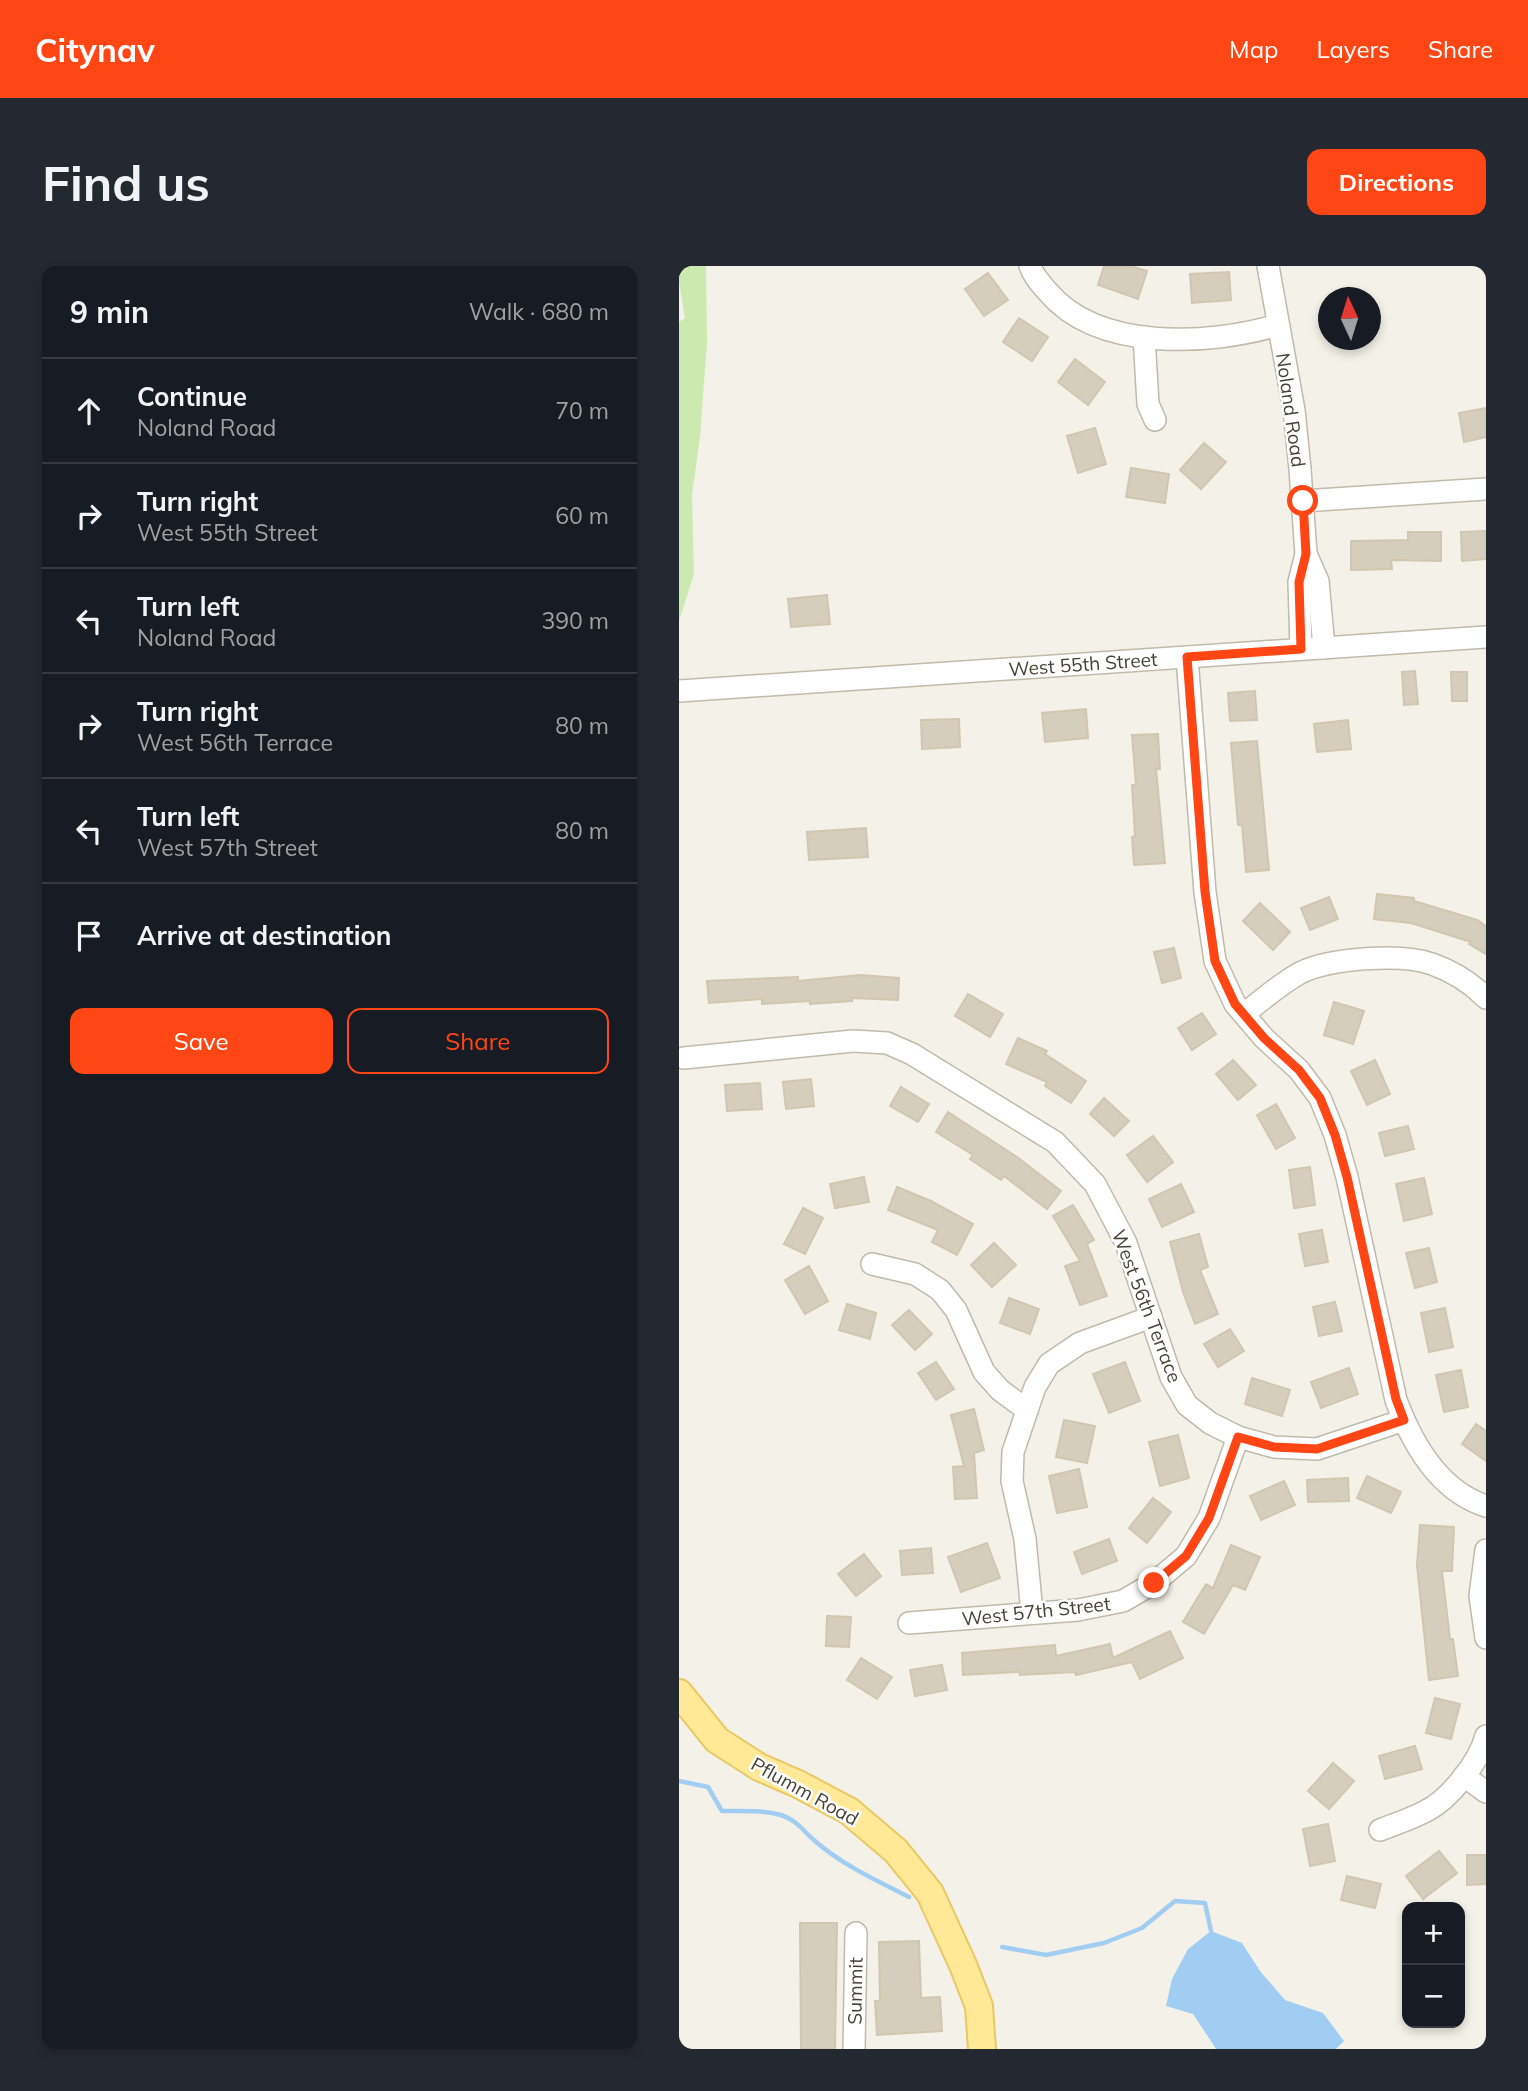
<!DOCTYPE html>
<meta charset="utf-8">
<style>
body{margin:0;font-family:Mulish,sans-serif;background:#242831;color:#f1f3f6}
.controls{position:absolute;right:21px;bottom:21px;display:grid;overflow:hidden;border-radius:14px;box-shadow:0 4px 10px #0003}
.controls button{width:63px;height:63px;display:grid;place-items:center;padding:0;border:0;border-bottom:2px solid #363941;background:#171b24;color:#f1f3f6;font:35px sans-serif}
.compass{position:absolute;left:639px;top:21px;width:63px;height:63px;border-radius:50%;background:#171b24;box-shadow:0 4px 10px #0003;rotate:356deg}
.stop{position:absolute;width:21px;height:21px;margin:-16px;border:5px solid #ff4614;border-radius:50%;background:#fff}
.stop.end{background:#ff4614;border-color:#fff;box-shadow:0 2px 7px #0008}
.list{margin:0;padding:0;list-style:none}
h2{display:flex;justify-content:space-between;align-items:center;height:91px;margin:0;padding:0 28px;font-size:30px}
h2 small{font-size:23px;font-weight:400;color:#9ea1a6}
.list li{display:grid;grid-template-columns:46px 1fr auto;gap:21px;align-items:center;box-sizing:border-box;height:105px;padding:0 28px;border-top:2px solid #363941}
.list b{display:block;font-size:26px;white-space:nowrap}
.list p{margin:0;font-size:23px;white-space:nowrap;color:#9ea1a6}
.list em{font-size:23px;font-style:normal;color:#9ea1a6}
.actions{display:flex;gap:14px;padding:21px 28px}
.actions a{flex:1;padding:16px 0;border:2px solid #ff4614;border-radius:14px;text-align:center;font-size:24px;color:#ff4614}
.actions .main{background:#ff4614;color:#fff}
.icon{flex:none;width:38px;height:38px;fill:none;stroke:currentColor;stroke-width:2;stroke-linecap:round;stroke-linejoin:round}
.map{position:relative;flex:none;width:807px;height:1783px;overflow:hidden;border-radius:14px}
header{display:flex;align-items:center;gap:42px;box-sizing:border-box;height:98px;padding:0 35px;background:#ff4614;color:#fff}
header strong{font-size:33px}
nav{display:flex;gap:38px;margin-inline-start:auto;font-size:24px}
.intro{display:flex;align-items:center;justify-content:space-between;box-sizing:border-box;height:168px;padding:0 42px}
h1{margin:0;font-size:49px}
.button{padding:18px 32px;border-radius:14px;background:#ff4614;color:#fff;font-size:24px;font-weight:700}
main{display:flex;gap:42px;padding:0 42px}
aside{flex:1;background:#171b24;border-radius:14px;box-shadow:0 4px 10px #0003}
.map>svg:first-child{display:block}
.green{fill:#cceaaf}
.water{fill:#a2cdf3}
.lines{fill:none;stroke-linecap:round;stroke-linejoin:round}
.stream{stroke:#a2cdf3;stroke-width:4.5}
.building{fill:#d6cebc;stroke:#d1c6af;stroke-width:2}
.minor-casing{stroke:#c0baaa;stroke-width:24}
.major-casing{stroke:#e8c862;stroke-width:30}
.minor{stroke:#fff;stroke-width:21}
.major{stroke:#ffe896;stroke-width:26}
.route{stroke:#ff4614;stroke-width:9}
.labels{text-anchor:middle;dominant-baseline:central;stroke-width:5;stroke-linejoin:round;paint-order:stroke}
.street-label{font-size:19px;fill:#484236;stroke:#fff}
</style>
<header>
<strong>Citynav</strong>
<nav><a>Map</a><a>Layers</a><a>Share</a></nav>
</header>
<div class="intro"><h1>Find us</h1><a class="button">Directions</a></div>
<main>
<aside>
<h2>9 min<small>Walk · 680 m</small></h2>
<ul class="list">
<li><svg class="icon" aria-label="ahead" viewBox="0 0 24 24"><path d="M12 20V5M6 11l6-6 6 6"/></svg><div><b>Continue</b><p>Noland Road</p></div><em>70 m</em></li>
<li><svg class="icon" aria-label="right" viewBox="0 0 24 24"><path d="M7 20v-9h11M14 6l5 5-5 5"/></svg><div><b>Turn right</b><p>West 55th Street</p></div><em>60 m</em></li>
<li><svg class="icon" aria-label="left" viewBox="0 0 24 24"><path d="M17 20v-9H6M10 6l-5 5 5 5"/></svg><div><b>Turn left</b><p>Noland Road</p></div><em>390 m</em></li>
<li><svg class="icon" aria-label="right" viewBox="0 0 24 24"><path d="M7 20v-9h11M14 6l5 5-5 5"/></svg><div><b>Turn right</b><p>West 56th Terrace</p></div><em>80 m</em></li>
<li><svg class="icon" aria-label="left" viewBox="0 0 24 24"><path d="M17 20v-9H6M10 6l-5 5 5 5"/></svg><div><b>Turn left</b><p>West 57th Street</p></div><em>80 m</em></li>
<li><svg class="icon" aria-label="arrive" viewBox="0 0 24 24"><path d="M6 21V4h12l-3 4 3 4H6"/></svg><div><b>Arrive at destination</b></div></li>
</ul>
<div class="actions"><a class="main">Save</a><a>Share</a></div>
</aside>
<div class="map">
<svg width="807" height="1783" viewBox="0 0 807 1783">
<rect width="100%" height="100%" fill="#f4f1e8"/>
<polygon class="green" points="0,0 27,0 28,77 21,171 13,229 15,308 0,355 0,56 6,52 0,16"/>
<polygon class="water" points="532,1665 563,1677 581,1705 606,1734 644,1747 665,1775 657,1783 537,1783 514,1748 487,1740 493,1713 509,1683"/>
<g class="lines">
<g class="stream">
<path d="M0 1515 29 1521 43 1545C62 1545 83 1544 102 1549 118 1554 125 1566 136 1575 163 1599 199 1615 230 1631"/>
<polyline points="323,1681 367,1689 425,1677 463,1662 496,1635 526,1637 532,1665"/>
</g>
</g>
<g class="building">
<polygon points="425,0 452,0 468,5 459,33 419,19"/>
<polygon points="550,6 552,34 513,37 511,8"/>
<polygon points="309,7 329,34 305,50 286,23"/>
<polygon points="340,52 369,71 353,95 324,76"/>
<polygon points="396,93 426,116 409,139 379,116"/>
<polygon points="807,142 807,171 785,176 780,147"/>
<polygon points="416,162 427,198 399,207 388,170"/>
<polygon points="525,177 547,196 522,223 501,204"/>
<polygon points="452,202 490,208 486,237 447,231"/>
<polygon points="807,265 807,293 783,295 782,266"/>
<polygon points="729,266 762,266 762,295 712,294 713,303 672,304 672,275 729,274"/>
<polygon points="148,329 151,358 112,361 109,333"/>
<polygon points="736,405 739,438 725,439 723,406"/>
<polygon points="772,406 788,406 788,435 773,435"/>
<polygon points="576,425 578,454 551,455 549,427"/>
<polygon points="407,443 409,472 366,476 363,447"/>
<polygon points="280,453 281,481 243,483 242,454"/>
<polygon points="669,454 672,483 638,486 635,458"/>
<polygon points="479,468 481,503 477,503 486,597 455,599 453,571 456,570 453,519 457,519 453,469"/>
<polygon points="578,475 590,604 567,606 563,559 559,559 552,477"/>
<polygon points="187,562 189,591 130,594 128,566"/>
<polygon points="698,628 735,632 735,635 798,654 807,660 807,688 790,678 792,676 732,657 695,653"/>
<polygon points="650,631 659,653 631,664 622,642"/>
<polygon points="581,637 611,666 594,684 564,655"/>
<polygon points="495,682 502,712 483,717 475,686"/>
<polygon points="181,709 220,712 219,734 173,732 173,735 131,738 131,735 83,738 83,733 30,737 28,715 119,711 119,715"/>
<polygon points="289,728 324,748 311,771 276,750"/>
<polygon points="655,736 685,745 674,778 645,769"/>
<polygon points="523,747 537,768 513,784 499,762"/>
<polygon points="339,772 368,785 366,788 407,815 392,837 366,820 368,816 327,798"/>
<polygon points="554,794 577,819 559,834 537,808"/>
<polygon points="696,794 711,828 688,839 672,805"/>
<polygon points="132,813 135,840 107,843 104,816"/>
<polygon points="81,817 83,843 48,845 46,819"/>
<polygon points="222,821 250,838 239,856 211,840"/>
<polygon points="425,832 450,855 435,870 411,848"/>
<polygon points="597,838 616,872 597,883 578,849"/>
<polygon points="269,846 338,891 382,925 368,943 325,910 322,914 291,893 294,889 257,866"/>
<polygon points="729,860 735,883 706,890 700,867"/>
<polygon points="474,870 494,896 468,916 448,889"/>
<polygon points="631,901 636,939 615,942 610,904"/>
<polygon points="185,911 190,936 156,942 151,918"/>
<polygon points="745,912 753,948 725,955 717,918"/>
<polygon points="502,918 515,946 483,961 470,933"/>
<polygon points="218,921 252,935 294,958 278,989 253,976 259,964 209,944"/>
<polygon points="394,939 415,974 408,978 428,1030 401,1039 386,1000 401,995 374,950"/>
<polygon points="124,942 144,952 126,988 105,978"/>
<polygon points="643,964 649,996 626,1000 620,968"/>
<polygon points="520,968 529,1001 521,1004 539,1048 516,1058 504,1026 491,976"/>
<polygon points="315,977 337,999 313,1021 292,999"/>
<polygon points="750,982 758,1016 736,1022 727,987"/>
<polygon points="130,1000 149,1035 126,1048 106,1014"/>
<polygon points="330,1032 360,1043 351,1068 321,1057"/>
<polygon points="656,1036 663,1065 640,1070 634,1041"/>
<polygon points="168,1038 197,1047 191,1073 160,1064"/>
<polygon points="766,1042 774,1081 750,1086 742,1047"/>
<polygon points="230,1044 253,1068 236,1084 213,1059"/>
<polygon points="551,1063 565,1085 539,1101 525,1078"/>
<polygon points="257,1096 275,1123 257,1134 239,1107"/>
<polygon points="446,1096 461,1135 430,1147 414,1108"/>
<polygon points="670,1102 679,1128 642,1142 632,1116"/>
<polygon points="782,1104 789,1141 765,1146 757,1109"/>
<polygon points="573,1112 611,1124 603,1150 566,1138"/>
<polygon points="295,1143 305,1184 295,1187 298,1232 276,1233 274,1201 285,1200 272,1149"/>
<polygon points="385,1154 416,1160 408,1197 377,1191"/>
<polygon points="797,1158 807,1165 807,1195 783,1178"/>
<polygon points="499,1169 510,1212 481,1220 470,1176"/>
<polygon points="400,1203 408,1241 378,1247 370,1210"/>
<polygon points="688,1210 722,1226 712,1247 678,1232"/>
<polygon points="669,1212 670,1235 629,1236 628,1214"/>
<polygon points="605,1215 616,1239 582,1254 571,1230"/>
<polygon points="474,1232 492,1246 468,1277 450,1262"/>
<polygon points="741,1259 775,1261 773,1305 763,1305 771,1373 774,1373 779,1410 750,1414 738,1299"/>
<polygon points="430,1273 438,1295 403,1308 395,1286"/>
<polygon points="308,1277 321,1312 282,1326 269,1291"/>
<polygon points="552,1279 581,1291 566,1324 554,1319 525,1368 504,1356 527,1318 534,1322"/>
<polygon points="252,1282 254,1307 223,1309 221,1285"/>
<polygon points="185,1288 202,1310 177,1330 159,1308"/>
<polygon points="148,1350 172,1351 170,1381 147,1380"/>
<polygon points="491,1365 504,1392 461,1413 453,1396 397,1409 396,1406 341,1409 341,1406 284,1409 283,1387 376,1379 377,1390 431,1378 434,1392"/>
<polygon points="182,1392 213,1411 198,1433 168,1414"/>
<polygon points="263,1399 268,1424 236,1430 231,1404"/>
<polygon points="756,1432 781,1438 772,1473 747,1467"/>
<polygon points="736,1480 743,1503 706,1513 700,1490"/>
<polygon points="654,1497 675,1515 650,1543 629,1525"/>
<polygon points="649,1558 656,1595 631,1600 624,1563"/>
<polygon points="760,1585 778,1607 744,1633 727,1610"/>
<polygon points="788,1589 807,1589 807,1618 788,1619"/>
<polygon points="668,1610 702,1618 696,1642 662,1634"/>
<polygon points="121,1657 158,1657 156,1783 122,1783"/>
<polygon points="240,1675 242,1732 261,1731 263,1765 198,1769 196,1735 201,1735 200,1676"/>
</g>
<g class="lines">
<g class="minor-casing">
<g id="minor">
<path d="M351 0C355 11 362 18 369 26 420 86 531 79 599 59"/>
<polyline points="589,0 615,144 621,203 627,288 620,316 622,383"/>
<polyline points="465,71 469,138 476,154"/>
<polyline points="624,235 807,223"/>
<polyline points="627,288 639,315 645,382"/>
<path d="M508 391 526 626 536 695 556 738 585 772 620 804 641 832 656 869 668 911 717 1134C733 1177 760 1225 807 1240"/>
<polyline points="0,425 807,371"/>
<path d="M565 748C583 734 601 718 621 707 650 692 723 687 753 698 773 705 793 718 807 732"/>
<polyline points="5,792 174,775 208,777 233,788 376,876 416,918 447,977 492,1111 508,1139 531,1157 559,1171 595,1181 638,1183 725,1154"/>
<polyline points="193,998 236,1008 261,1024 277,1044 305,1106 321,1124 348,1144"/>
<polyline points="807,1284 801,1330 807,1372"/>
<polyline points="353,1347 346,1273 333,1215 334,1186 356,1121 370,1098 401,1077 472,1051"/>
<polyline points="230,1357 399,1344 444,1335 475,1317 507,1290 530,1252 559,1171"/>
<polyline points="785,1510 807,1526"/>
<path d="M701 1564C716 1558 732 1553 747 1545 771 1533 800 1496 807 1470"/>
<polyline points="175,1783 177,1667"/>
</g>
</g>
<g class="major-casing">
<polyline id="major" points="0,1427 38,1474 80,1501 119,1518 170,1545 217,1585 251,1627 284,1699 300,1740 303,1783"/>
</g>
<use href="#minor" class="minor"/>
<use href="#major" class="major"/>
</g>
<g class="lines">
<polyline class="route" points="475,1317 507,1290 530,1252 559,1171 595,1181 638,1183 725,1154 717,1133 668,911 656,869 641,832 620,804 585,772 556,738 536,695 526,626 508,391 622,383 620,316 627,288 624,235"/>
</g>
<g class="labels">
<g class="street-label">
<text transform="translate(612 144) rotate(82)">Noland Road</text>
<text transform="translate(404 398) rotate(-4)">West 55th Street</text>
<text transform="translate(468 1040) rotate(69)">West 56th Terrace</text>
<text transform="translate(357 1345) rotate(-6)">West 57th Street</text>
<text transform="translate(126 1525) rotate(29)">Pflumm Road</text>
<text transform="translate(176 1725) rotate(-89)">Summit</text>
</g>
</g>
</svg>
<div class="controls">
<button>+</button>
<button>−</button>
</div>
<svg class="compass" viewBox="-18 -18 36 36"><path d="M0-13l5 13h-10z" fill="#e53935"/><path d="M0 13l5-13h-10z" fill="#9ea1a6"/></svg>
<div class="stop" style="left:624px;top:235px"></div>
<div class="stop end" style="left:475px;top:1317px"></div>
</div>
</main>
